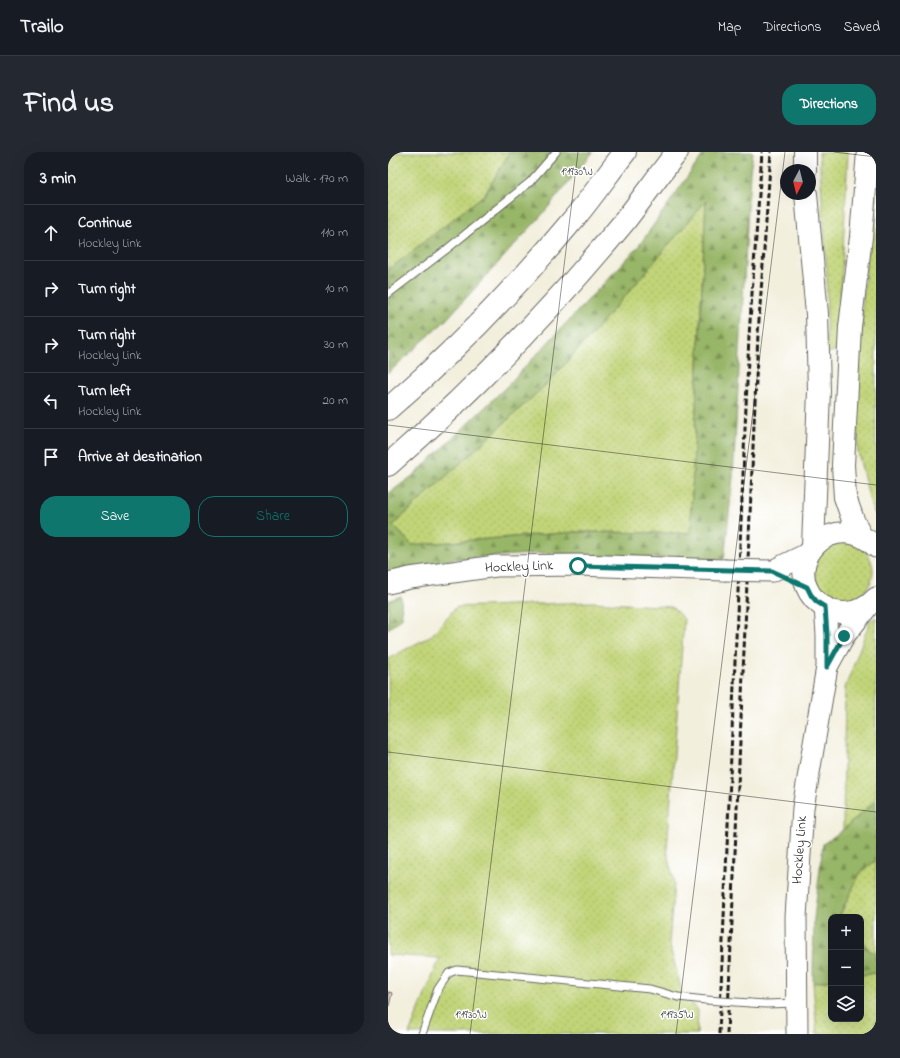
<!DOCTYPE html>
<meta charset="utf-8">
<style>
body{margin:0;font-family:"Indie Flower",sans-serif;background:#242831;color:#f1f3f6}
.controls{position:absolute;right:12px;bottom:12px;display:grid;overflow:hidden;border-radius:8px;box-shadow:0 4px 16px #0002}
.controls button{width:36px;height:36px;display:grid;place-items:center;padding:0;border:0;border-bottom:1px solid #363941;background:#171b24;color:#f1f3f6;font:20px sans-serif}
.compass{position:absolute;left:392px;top:12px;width:36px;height:36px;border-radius:50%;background:#171b24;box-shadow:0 4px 16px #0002;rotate:187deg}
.stop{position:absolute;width:12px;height:12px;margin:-9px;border:3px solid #0f766e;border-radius:50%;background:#fff}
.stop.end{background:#0f766e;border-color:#fff;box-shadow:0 1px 4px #0008}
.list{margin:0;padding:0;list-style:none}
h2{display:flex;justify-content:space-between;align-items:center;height:52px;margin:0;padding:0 16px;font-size:17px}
h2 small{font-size:13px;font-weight:400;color:#9ea1a6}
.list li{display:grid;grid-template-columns:26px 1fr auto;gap:12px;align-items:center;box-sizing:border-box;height:56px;padding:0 16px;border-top:1px solid #363941}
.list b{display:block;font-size:15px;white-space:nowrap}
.list p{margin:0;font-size:13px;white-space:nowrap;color:#9ea1a6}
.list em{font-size:13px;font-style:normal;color:#9ea1a6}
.actions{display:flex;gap:8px;padding:12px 16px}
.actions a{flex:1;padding:9px 0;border:1px solid #0f766e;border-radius:16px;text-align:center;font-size:14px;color:#0f766e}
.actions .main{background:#0f766e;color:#fff}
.icon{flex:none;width:22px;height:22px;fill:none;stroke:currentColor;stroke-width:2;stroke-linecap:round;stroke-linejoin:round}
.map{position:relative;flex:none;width:488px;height:882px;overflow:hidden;border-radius:16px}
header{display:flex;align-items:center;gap:24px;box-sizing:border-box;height:56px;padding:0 20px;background:#171b24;border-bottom:1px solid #363941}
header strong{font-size:19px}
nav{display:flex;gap:22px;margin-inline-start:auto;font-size:14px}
.intro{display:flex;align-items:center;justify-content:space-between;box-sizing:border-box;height:96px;padding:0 24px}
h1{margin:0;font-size:28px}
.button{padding:10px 18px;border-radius:16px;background:#0f766e;color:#fff;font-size:14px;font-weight:700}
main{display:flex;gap:24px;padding:0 24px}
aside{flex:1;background:#171b24;border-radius:16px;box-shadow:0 4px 16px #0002}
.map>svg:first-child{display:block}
.grass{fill:url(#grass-dots);stroke:#6e784a}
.forest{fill:url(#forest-firs);stroke:#5a6942;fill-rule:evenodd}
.building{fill:url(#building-hatch)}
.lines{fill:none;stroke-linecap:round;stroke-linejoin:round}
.service-casing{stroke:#676660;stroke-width:9}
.primary-casing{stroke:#676660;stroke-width:23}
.motorway-casing{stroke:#676660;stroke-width:24}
.service{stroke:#fff;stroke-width:7}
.primary{stroke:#fff;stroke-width:21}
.motorway{stroke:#fff;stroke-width:22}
.rail{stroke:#1c1c1c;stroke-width:3;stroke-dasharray:6 3;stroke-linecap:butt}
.service-bridge-casing{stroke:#676660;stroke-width:9;stroke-linecap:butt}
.primary-bridge-casing{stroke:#676660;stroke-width:23;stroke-linecap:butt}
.service-bridge{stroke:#fff;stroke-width:7}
.primary-bridge{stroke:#fff;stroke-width:21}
.route{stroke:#0f766e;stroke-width:5}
.ticks{fill:none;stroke:#1c1c1c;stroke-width:1;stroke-opacity:0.45}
.labels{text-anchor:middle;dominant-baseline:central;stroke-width:3;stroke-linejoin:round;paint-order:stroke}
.street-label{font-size:14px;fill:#1c1c1c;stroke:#fff}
.ticks-label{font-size:10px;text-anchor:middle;fill:#1c1c1c;stroke:#fff;stroke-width:3;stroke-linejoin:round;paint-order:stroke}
</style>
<header>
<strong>Trailo</strong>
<nav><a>Map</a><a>Directions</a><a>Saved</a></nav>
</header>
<div class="intro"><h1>Find us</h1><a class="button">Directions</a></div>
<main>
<aside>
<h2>3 min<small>Walk · 170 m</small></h2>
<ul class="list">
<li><svg class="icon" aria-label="ahead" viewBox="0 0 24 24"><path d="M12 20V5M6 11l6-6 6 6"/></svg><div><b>Continue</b><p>Hockley Link</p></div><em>110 m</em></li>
<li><svg class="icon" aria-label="right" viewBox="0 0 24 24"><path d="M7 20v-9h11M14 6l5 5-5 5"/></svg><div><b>Turn right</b></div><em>10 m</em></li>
<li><svg class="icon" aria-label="right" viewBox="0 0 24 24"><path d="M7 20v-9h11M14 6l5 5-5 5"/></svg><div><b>Turn right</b><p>Hockley Link</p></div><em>30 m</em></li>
<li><svg class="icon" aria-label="left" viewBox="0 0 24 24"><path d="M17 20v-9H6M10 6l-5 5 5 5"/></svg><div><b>Turn left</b><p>Hockley Link</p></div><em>20 m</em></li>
<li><svg class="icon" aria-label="arrive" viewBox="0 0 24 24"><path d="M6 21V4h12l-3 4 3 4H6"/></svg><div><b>Arrive at destination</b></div></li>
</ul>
<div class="actions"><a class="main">Save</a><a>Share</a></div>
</aside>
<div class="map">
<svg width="488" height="882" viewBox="0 0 488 882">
<defs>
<pattern id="grass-dots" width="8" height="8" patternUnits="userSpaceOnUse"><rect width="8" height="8" fill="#c1d478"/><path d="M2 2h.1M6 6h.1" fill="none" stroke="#a5b567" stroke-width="1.8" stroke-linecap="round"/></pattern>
<pattern id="forest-firs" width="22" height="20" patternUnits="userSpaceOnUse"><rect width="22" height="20" fill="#98b668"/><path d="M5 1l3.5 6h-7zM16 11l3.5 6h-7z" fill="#7b9355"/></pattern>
<pattern id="building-hatch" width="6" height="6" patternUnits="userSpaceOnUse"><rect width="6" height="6" fill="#e6a99f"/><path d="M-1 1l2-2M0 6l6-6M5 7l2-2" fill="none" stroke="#c59188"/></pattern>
</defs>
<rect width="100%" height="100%" fill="#fff"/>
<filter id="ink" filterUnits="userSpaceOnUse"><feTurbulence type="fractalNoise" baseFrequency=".025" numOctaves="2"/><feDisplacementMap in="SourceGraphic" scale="8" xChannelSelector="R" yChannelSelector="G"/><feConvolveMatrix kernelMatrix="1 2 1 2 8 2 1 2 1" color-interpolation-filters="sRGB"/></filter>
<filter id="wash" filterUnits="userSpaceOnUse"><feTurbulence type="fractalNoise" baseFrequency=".012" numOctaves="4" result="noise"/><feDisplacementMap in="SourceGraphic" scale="16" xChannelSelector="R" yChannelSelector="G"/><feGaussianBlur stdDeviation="0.9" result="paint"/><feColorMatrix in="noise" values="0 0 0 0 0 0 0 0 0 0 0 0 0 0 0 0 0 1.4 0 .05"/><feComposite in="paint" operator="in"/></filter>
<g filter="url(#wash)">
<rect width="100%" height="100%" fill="#f3efdd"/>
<g class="grass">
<polygon points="0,0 164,0 0,147"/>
<polygon points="431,0 460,0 450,198 438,201 439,122"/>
<polygon points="488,20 488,364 483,354 470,300 469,272 472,198 475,143"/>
<polygon points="318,48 302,381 187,380 23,393 5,373 162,229 239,142"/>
<circle cx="456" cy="419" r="29"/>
<polygon points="205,450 284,455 296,467 279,698 286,731 281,791 294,840 310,858 309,882 21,882 52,806 0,803 0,507 44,483 68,455"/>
<polygon points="488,465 488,648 455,678 457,536 482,469"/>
<polygon points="488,708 488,802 482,799 473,788 473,765 454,765 452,763 472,721"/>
<polygon points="488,821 488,882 429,882 425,831 443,828 443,867 473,867 473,823"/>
</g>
<g class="forest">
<polygon points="122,0 205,0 153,64 57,169 0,221 0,118 97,42"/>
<path d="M317 0H365L362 20 345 326 336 407 256 406 157 401 66 407 0 422V342L27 322 118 235 250 95ZM318 49 302 381 187 380 24 393 5 373 162 229 239 142Z"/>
<polygon points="13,444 14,466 0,477 0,449"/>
<polygon points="488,648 488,708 472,721 452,763 454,765 443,765 443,828 425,831 426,766 435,692 455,678"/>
<polygon points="473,788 482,799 488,802 488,821 473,823"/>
</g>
<g id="blocks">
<polygon class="building" points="0,840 4,841 1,854 0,854"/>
</g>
</g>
<g filter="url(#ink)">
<use href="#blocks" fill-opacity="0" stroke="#676660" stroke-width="1"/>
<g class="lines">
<g class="service-casing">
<g id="service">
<polyline points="0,142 59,97 142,30 168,0"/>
<polyline points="362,851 378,852 408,851"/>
<polyline points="34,882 50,837 61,821 69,818 262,837 290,845 318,848"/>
</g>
</g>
<g class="primary-casing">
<g id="primary">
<path d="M488 395C447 355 393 408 426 447 432 453 441 459 450 460 465 462 478 457 488 446"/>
<polyline points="384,419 421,401"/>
<polyline points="0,431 22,426 108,414 190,413 336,418"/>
<polyline points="440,513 456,484 480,454"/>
<polyline points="409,882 408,765 415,656 439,515 439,483 437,455"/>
</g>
</g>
<g class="motorway-casing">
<g id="motorway">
<polyline points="417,0 417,18"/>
<polyline points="418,42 429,162 431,239 425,395"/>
<path d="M0 257C66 200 127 137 183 70 202 48 219 23 237 0"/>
<path d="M0 313C85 239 164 157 236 70 254 47 271 23 289 0"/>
<polyline points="472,383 465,368 457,345 455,313 462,175 473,85 480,0"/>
</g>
</g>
<use href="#service" class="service"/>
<use href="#primary" class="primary"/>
<use href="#motorway" class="motorway"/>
<g class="rail">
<polyline points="331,882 361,184 374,0"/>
<polyline points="339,882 370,182 383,0"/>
</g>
<g class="service-bridge-casing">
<polyline id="service-bridge" points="318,848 362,851"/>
</g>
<g class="primary-bridge-casing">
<polyline id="primary-bridge" points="336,418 384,419"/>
</g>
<use href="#service-bridge" class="service-bridge"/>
<use href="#primary-bridge" class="primary-bridge"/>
</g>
</g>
<g class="lines" filter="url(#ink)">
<polyline class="route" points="190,414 384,419 419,435 423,443 429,450 437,455 439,483 439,515 456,484"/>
</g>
<path class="ticks" d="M446 0 488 5M0 273 488 333M0 600 488 660M82 882 190 0M288 882 397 0"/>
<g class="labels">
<g class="street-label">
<text transform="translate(131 415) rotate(-2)">Hockley Link</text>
<text transform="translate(412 698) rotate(-86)">Hockley Link</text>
</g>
</g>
<g class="ticks-label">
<text x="189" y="23">1°19'30"W</text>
<text x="83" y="866">1°19'30"W</text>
<text x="289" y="866">1°19'35"W</text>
</g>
</svg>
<div class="controls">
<button>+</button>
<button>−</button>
<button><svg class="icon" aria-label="layers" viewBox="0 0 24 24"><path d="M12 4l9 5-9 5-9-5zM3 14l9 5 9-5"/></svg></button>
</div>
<svg class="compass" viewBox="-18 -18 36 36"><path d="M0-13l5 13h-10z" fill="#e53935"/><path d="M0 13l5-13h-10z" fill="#9ea1a6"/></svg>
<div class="stop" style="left:190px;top:414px"></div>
<div class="stop end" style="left:456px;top:484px"></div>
</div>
</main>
